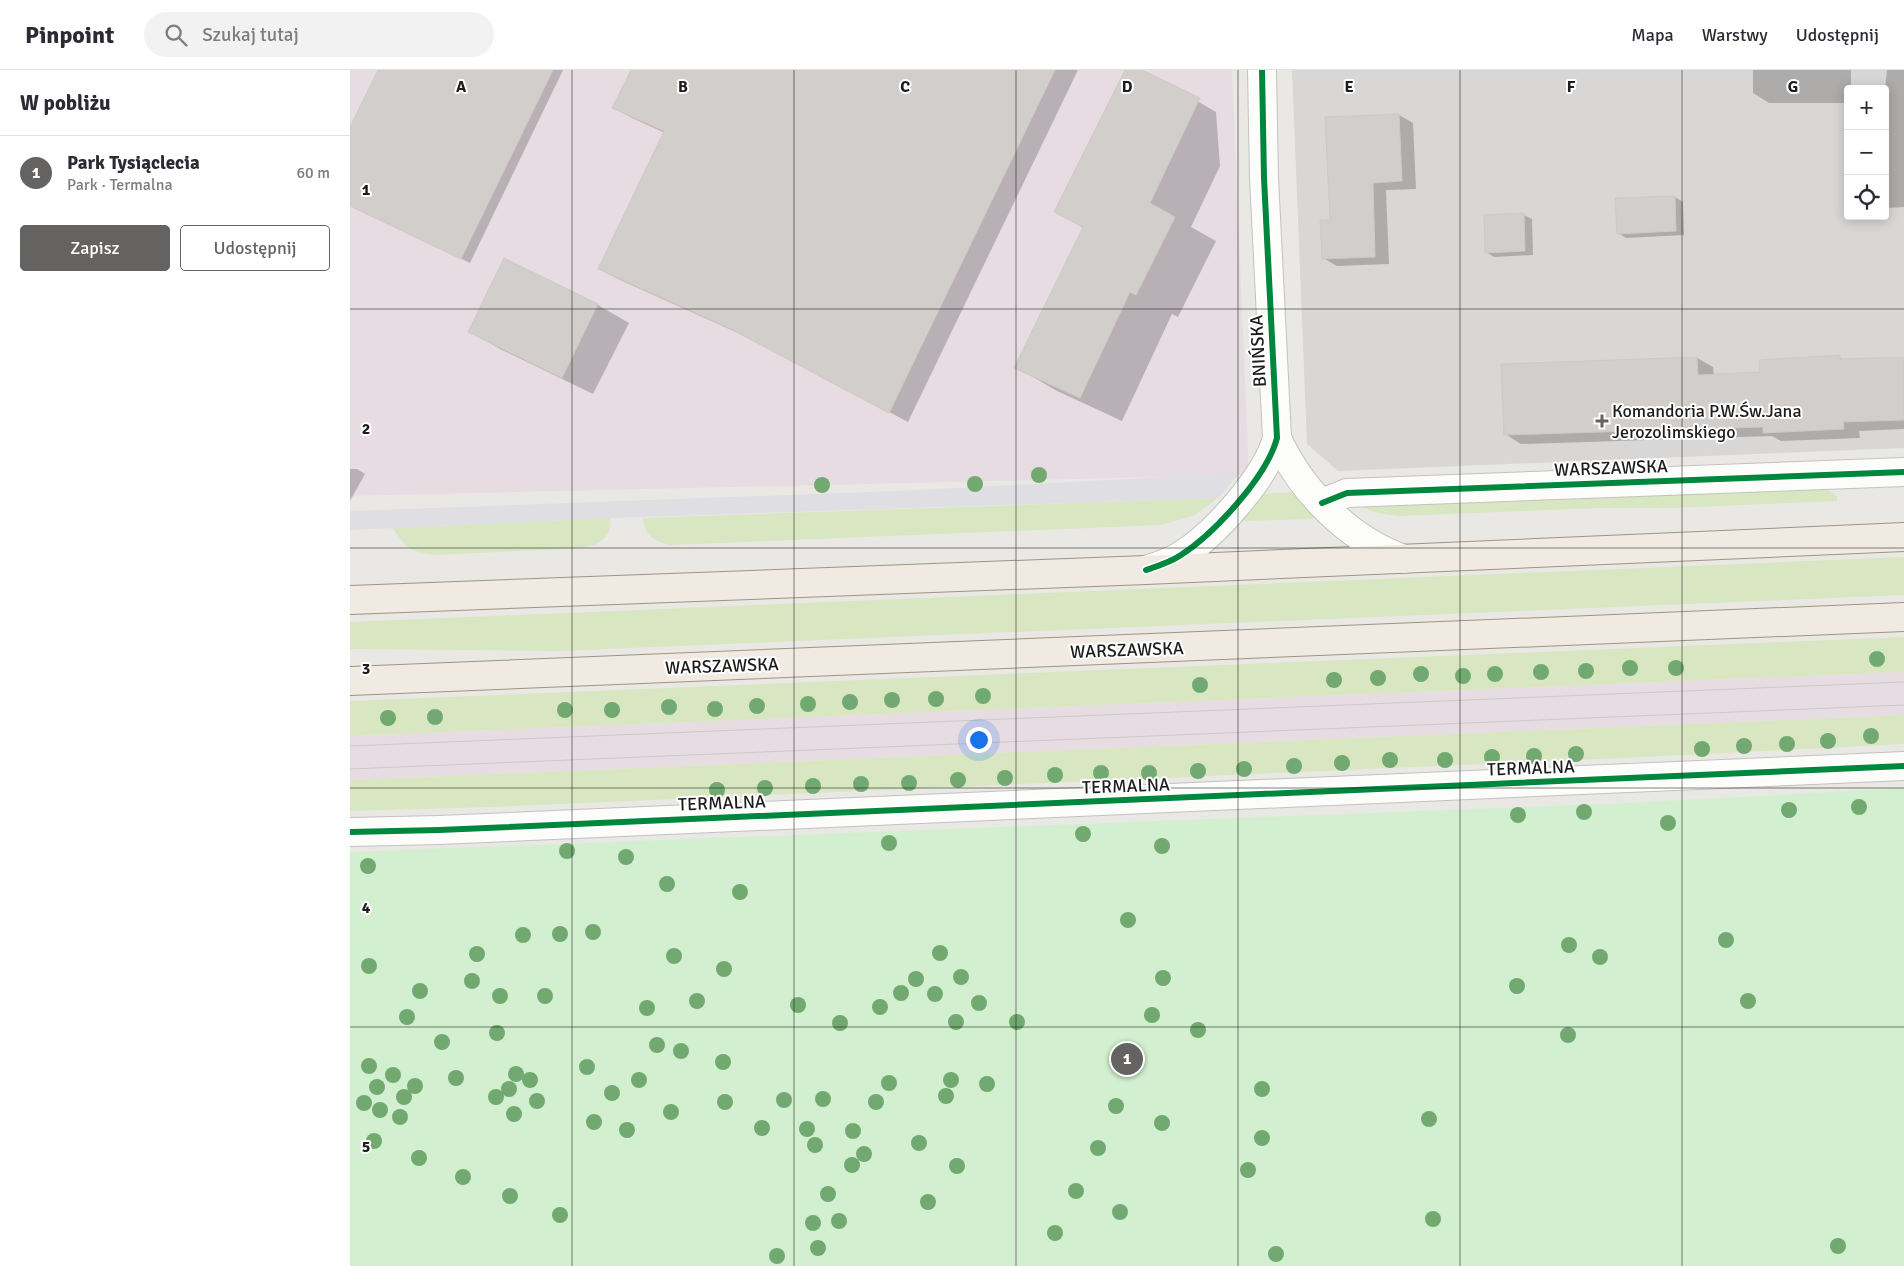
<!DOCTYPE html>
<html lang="pl">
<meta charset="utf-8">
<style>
body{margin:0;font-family:Signika,sans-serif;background:#f2f2f3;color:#2b2b33}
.controls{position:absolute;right:15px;top:15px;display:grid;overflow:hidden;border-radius:5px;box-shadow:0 2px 12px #0003}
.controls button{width:45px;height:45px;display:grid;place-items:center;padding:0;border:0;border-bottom:1px solid #e1e1e2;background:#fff;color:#2b2b33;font:25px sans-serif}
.you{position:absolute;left:628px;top:669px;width:18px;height:18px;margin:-12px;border:4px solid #fff;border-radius:50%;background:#1a73e8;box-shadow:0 0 0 8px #1a73e833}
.badge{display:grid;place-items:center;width:32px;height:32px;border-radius:50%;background:#646362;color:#fff;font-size:16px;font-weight:700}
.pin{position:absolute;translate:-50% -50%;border:2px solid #fff;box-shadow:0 1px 5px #0006}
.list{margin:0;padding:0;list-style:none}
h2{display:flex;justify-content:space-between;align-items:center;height:65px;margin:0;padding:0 20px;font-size:21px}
h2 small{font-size:16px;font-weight:400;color:#7c7c81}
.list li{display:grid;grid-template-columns:32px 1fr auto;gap:15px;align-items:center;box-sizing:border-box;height:75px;padding:0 20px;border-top:1px solid #e1e1e2}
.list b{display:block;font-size:19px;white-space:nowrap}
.list p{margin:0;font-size:16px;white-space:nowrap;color:#7c7c81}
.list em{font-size:16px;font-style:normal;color:#7c7c81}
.actions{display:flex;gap:10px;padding:15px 20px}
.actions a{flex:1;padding:11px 0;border:1px solid #646362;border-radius:5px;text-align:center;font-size:18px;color:#646362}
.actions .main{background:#646362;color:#fff}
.icon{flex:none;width:28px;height:28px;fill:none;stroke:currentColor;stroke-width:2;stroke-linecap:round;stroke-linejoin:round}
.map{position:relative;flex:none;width:1554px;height:1196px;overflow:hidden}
header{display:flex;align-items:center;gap:30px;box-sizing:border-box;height:70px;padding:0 25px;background:#fff;border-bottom:1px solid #e1e1e2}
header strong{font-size:24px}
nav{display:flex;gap:28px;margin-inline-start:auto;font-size:18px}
.search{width:350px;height:45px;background:#f2f2f3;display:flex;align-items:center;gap:12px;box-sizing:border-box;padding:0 18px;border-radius:28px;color:#7c7c81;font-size:19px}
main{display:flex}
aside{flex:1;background:#fff}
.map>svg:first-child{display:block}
.residential{fill:#d9d7d5;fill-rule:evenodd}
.industrial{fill:#e8dce3}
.grass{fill:#d8e7c2}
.park{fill:#d2f0d0}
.plaza{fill:#dfdee3}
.shadow{fill:#0003}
.building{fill:#d1cecb;stroke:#cdc9c5}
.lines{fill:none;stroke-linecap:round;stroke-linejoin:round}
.minor-casing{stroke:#c3c2c0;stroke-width:30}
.major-casing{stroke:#9f9482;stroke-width:30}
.minor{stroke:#fcfcfb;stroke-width:28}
.major{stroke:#f0eae3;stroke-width:28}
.tram{stroke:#c9c9c8;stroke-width:1}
.cycleway-casing{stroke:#fff;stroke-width:9}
.cycleway{stroke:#00873e;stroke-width:6}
.tree{fill:#71a971}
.grid{fill:none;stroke:#1c1c1c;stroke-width:1;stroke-opacity:0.55}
.poi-dot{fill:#646362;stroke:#fff;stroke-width:2}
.labels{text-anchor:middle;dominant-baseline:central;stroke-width:4;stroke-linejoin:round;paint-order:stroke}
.street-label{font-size:18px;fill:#1c1c1c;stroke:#fff}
.poi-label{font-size:18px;fill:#1c1c1c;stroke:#fff;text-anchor:start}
.grid-label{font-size:16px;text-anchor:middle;font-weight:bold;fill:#1c1c1c;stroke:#fff;stroke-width:4;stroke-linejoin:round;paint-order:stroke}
</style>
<header>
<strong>Pinpoint</strong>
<div class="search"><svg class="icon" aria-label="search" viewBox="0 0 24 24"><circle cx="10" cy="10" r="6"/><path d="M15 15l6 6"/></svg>Szukaj tutaj</div>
<nav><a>Mapa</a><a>Warstwy</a><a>Udostępnij</a></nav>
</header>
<main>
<aside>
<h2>W pobliżu<small></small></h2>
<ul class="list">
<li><span class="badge">1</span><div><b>Park Tysiąclecia</b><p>Park · Termalna</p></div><em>60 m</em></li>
</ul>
<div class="actions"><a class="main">Zapisz</a><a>Udostępnij</a></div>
</aside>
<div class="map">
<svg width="1554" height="1196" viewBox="0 0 1554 1196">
<rect width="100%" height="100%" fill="#eae8e4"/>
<path class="residential" d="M942 0H1554V378L988 401 957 374ZM1498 19H1535V146H1498Z"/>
<g class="industrial">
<polygon points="0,0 882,0 899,405 0,426"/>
<polygon points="1554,602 1554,645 0,710 0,666"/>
</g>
<g class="grass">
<path d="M1473 417 1487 426V431L1321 438H1250L1049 446C1034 444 1021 443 1008 434Z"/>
<polygon points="943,422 964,447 961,449 893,451 890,449 914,424"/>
<path d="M868 428 845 445 811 455 321 475C304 472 294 465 293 448Z"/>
<path d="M260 448C262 468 250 473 233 478L87 485C62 482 56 480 43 458Z"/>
<polygon points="1554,487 1554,525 208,581 0,579 0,552"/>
<polygon points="1554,567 1554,602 0,666 0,631"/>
<polygon points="1554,645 1554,674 1272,688 143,737 0,741 0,710"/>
</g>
<polygon class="park" points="1554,718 1554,1196 0,1196 0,782 1277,733"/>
<polygon class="plaza" points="890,403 868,428 260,448 0,460 0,441 547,421"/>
<g class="shadow">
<polygon points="29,0 213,0 120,193 0,135 0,60"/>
<polygon points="282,0 728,0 558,352 399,268 268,209 249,199 315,63 282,48 264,38"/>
<polygon points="777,0 789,0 825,18 866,42 870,96 841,157 866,171 828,247 822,244 772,351 707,321 666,297 734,158 705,142"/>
<polygon points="1403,0 1501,0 1501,19 1498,19 1498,33 1419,33 1403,23"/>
<polygon points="1537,0 1554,0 1554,137 1535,138 1535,19"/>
<polygon points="1049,45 1063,53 1066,119 1036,120 1039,194 987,196 973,188 981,151"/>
<polygon points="1325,127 1333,132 1334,165 1276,168 1268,163 1267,130"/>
<polygon points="1174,145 1182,149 1183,185 1144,187 1136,182 1135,146"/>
<polygon points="155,190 248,235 279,253 243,324 150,279 120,262"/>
<polygon points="1489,287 1495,290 1554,288 1554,359 1509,361 1510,368 1431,371 1422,366 1171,374 1155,364 1152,295 1347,288 1363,297 1364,306 1411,304"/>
<polygon points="0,399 7,399 15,404 0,431"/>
</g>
<g class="building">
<polygon points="28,0 203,0 111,189 0,136 0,57"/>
<polygon points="281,0 705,0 539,343 379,258 248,199 314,61 262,38"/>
<polygon points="775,0 792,0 850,28 800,133 825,147 786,225 780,222 730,328 664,298 733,157 704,142"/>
<polygon points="1049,44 1052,111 1023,113 1025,187 972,189 970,150 980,150 975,47"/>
<polygon points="1325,126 1326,161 1267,164 1265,128"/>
<polygon points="1174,143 1175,181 1135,183 1134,145"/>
<polygon points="154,188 248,234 212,308 118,262"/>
<polygon points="1490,285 1490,289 1554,287 1554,350 1493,352 1494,359 1413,363 1413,357 1154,365 1151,294 1347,287 1348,305 1410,302 1409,290"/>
</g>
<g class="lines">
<g class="minor-casing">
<g id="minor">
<path d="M927 368C951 421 999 470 1054 489"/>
<polyline points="972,433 997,423 1554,402"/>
<path d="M798 499C809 496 820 492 830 486 864 466 917 406 927 368L914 108 912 0"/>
<polyline points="0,762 89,760 1554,696"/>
</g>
</g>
<g class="major-casing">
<g id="major">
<polyline points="0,530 796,500 1554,467"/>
<polyline points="0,611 1554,547"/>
</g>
</g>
<use href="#minor" class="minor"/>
<use href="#major" class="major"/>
<g class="tram">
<polyline points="0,676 1554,612"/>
<polyline points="0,699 1554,635"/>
</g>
<g class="cycleway-casing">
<g id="cycleway">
<polyline points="972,433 997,423 1554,402"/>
<path d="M796 500C808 496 821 492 831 485 865 463 917 406 927 368L914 108 912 0"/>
<polyline points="0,762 89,760 1554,696"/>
</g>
</g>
<use href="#cycleway" class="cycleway"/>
</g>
<g class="tree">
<circle cx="689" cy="405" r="8"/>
<circle cx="625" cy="414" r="8"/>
<circle cx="472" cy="415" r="8"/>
<circle cx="1527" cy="589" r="8"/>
<circle cx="1280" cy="598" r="8"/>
<circle cx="1326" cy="598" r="8"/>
<circle cx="1236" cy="601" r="8"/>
<circle cx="1191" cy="602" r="8"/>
<circle cx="1071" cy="604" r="8"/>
<circle cx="1145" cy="604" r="8"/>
<circle cx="1113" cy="606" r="8"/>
<circle cx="1028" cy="608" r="8"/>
<circle cx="984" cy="610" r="8"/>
<circle cx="850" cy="615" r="8"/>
<circle cx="633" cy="626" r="8"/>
<circle cx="586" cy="629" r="8"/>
<circle cx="542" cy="630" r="8"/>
<circle cx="500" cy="632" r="8"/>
<circle cx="458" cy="634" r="8"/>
<circle cx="407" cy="636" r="8"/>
<circle cx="319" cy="637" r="8"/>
<circle cx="365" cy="639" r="8"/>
<circle cx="215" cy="640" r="8"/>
<circle cx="262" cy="640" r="8"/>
<circle cx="85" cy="647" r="8"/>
<circle cx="38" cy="648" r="8"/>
<circle cx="1521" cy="666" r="8"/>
<circle cx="1478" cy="671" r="8"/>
<circle cx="1437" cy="674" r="8"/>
<circle cx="1394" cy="676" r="8"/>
<circle cx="1352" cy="679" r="8"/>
<circle cx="1226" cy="684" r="8"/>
<circle cx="1184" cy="686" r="8"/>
<circle cx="1142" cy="687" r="8"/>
<circle cx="1040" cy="690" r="8"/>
<circle cx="1095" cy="690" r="8"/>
<circle cx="992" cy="693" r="8"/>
<circle cx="944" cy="696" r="8"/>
<circle cx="894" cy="699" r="8"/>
<circle cx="848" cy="701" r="8"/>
<circle cx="751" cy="703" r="8"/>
<circle cx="799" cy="703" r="8"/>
<circle cx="705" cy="705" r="8"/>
<circle cx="655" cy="708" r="8"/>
<circle cx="608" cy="710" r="8"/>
<circle cx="559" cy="713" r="8"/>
<circle cx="511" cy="714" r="8"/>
<circle cx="463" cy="716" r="8"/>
<circle cx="415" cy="718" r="8"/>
<circle cx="367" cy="720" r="8"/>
<circle cx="1509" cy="737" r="8"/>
<circle cx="1439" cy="740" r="8"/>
<circle cx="1234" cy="742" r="8"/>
<circle cx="1168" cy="745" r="8"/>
<circle cx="1318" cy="753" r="8"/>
<circle cx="733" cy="764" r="8"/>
<circle cx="539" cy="773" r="8"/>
<circle cx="812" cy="776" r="8"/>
<circle cx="217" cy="781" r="8"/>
<circle cx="276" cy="787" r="8"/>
<circle cx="18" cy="796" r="8"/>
<circle cx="317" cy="814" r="8"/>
<circle cx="390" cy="822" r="8"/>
<circle cx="778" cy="850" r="8"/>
<circle cx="243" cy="862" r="8"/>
<circle cx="210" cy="864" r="8"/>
<circle cx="173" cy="865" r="8"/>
<circle cx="1376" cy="870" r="8"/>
<circle cx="1219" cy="875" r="8"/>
<circle cx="590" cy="883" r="8"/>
<circle cx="127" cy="884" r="8"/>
<circle cx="324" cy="886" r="8"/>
<circle cx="1250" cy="887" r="8"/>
<circle cx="19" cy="896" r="8"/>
<circle cx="374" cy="899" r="8"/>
<circle cx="611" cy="907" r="8"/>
<circle cx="813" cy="908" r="8"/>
<circle cx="566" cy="909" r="8"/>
<circle cx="122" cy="911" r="8"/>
<circle cx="1167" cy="916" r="8"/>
<circle cx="70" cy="921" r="8"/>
<circle cx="551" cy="923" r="8"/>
<circle cx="585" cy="924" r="8"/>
<circle cx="150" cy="926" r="8"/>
<circle cx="195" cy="926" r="8"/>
<circle cx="347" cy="931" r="8"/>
<circle cx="1398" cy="931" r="8"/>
<circle cx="629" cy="933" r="8"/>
<circle cx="448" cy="935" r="8"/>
<circle cx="530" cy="937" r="8"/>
<circle cx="297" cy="938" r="8"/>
<circle cx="802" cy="945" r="8"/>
<circle cx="57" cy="947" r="8"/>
<circle cx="606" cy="952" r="8"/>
<circle cx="667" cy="952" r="8"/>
<circle cx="490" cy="953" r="8"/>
<circle cx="848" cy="960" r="8"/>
<circle cx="147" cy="963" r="8"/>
<circle cx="1218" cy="965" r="8"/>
<circle cx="92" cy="972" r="8"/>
<circle cx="307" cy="975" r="8"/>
<circle cx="331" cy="981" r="8"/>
<circle cx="786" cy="990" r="8"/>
<circle cx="373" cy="992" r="8"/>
<circle cx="19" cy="996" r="8"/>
<circle cx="237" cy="997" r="8"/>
<circle cx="166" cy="1004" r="8"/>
<circle cx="43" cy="1005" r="8"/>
<circle cx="106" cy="1008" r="8"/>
<circle cx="180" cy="1010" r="8"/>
<circle cx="289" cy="1010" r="8"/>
<circle cx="601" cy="1010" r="8"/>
<circle cx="539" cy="1013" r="8"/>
<circle cx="637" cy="1014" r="8"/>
<circle cx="65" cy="1016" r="8"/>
<circle cx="27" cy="1017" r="8"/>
<circle cx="159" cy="1019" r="8"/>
<circle cx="912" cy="1019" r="8"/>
<circle cx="262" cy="1023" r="8"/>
<circle cx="596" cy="1026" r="8"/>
<circle cx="54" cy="1027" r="8"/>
<circle cx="146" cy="1027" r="8"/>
<circle cx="473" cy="1029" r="8"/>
<circle cx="434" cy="1030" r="8"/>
<circle cx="187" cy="1031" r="8"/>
<circle cx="375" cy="1032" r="8"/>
<circle cx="526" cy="1032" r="8"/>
<circle cx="14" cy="1033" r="8"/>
<circle cx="766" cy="1036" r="8"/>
<circle cx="30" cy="1040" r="8"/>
<circle cx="321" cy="1042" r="8"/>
<circle cx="164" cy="1044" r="8"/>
<circle cx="50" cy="1047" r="8"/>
<circle cx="1079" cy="1049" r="8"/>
<circle cx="244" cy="1052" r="8"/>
<circle cx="812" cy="1053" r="8"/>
<circle cx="412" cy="1058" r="8"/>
<circle cx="457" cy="1059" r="8"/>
<circle cx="277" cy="1060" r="8"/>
<circle cx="503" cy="1061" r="8"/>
<circle cx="912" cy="1068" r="8"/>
<circle cx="24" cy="1071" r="8"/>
<circle cx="569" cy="1073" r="8"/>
<circle cx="465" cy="1075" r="8"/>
<circle cx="748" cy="1078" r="8"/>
<circle cx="514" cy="1084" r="8"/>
<circle cx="69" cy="1088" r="8"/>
<circle cx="502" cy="1095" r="8"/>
<circle cx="607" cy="1096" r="8"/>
<circle cx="898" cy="1100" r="8"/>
<circle cx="113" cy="1107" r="8"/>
<circle cx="726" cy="1121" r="8"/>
<circle cx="478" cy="1124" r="8"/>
<circle cx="160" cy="1126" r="8"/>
<circle cx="578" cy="1132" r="8"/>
<circle cx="770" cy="1142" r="8"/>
<circle cx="210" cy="1145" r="8"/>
<circle cx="1083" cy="1149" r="8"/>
<circle cx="489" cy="1151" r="8"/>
<circle cx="463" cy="1153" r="8"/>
<circle cx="705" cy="1163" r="8"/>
<circle cx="1488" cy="1176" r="8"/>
<circle cx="468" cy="1178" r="8"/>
<circle cx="926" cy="1184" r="8"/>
<circle cx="427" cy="1186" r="8"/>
</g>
<path class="grid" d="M222 0V1196M444 0V1196M666 0V1196M888 0V1196M1110 0V1196M1332 0V1196M0 239H1554M0 478H1554M0 718H1554M0 957H1554"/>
<path class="poi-dot" d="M1249.5 343.5h5v5h5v5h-5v5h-5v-5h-5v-5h5z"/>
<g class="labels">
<g class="street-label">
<text transform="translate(908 281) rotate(-93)">BNIŃSKA</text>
<text transform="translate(1261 398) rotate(-2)">WARSZAWSKA</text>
<text transform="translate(777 580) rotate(-2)">WARSZAWSKA</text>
<text transform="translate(372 596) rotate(-2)">WARSZAWSKA</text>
<text transform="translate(1181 698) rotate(-2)">TERMALNA</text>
<text transform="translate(776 716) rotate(-2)">TERMALNA</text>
<text transform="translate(372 733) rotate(-2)">TERMALNA</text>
</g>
<g class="poi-label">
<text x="1262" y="341">Komandoria P.W.Św.Jana<tspan x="1262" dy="21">Jerozolimskiego</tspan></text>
</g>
</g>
<g class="grid-label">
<text x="111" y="22">A</text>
<text x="333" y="22">B</text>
<text x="555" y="22">C</text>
<text x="777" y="22">D</text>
<text x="999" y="22">E</text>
<text x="1221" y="22">F</text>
<text x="1443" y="22">G</text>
<text x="16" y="125">1</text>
<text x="16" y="364">2</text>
<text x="16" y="604">3</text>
<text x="16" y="843">4</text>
<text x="16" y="1082">5</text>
</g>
</svg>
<div class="controls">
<button>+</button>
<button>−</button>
<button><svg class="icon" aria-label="locate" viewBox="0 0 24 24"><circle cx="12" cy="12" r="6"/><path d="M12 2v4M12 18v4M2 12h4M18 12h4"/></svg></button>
</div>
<div class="you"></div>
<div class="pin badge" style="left:777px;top:989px">1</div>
</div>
</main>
